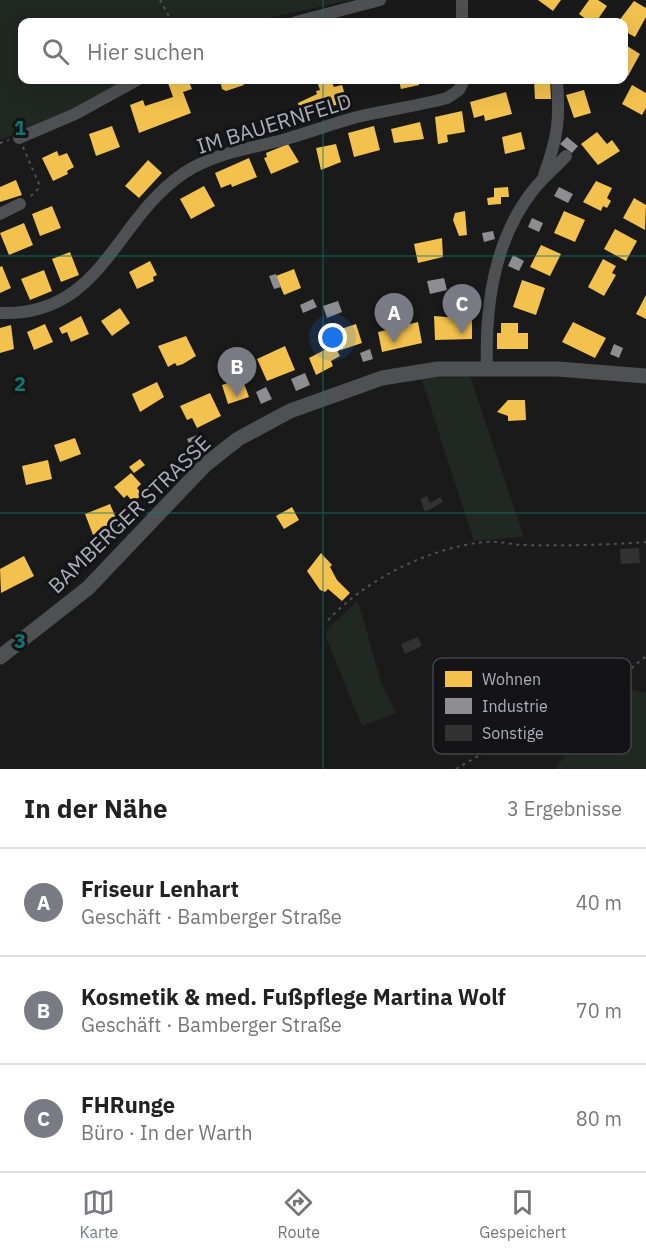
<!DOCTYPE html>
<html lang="de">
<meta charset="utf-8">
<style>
body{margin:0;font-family:"IBM Plex Sans",sans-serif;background:#f6f6f6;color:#222}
.you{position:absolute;left:333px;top:338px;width:21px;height:21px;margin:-15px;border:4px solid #fff;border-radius:50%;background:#1a73e8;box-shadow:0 0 0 9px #1a73e833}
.badge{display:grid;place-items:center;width:39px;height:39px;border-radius:50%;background:#787b83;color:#fff;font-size:20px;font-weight:700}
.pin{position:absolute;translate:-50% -50px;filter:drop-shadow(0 2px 3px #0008)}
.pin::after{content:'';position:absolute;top:32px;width:21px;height:18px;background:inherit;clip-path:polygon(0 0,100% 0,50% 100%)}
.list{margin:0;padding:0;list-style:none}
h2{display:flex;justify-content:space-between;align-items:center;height:78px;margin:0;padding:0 24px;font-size:26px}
h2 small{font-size:20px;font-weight:400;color:#767676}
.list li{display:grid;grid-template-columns:39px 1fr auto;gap:18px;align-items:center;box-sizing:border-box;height:108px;padding:0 24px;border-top:2px solid #e0e0e0}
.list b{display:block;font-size:22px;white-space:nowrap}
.list p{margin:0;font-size:20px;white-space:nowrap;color:#767676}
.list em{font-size:20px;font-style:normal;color:#767676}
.icon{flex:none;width:33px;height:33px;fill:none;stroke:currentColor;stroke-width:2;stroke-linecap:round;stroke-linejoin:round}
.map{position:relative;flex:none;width:646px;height:769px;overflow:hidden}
.search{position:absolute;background:#fff;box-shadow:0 6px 24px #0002;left:18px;right:18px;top:18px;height:66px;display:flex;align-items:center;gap:15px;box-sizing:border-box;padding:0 21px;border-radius:12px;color:#767676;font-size:22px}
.sheet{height:402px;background:#fff}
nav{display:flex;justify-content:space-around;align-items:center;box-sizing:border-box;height:84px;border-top:2px solid #e0e0e0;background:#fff;font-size:16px;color:#767676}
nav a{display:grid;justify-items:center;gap:3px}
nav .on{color:#787b83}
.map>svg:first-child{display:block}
.green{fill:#202821}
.homes{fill:#f2c14e}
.industry{fill:#8d8d92}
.building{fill:#323232}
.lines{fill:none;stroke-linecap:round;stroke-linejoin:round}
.path{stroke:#505155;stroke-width:2;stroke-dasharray:3 4.5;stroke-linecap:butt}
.minor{stroke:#4e5053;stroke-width:12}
.tertiary{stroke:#4e5053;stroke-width:15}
.grid{fill:none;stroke:#0f766e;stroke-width:1.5;stroke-opacity:0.55}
.labels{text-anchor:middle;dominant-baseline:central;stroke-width:6;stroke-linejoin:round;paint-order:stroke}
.street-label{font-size:21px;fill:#abafbb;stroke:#141417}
.key{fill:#141417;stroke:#414248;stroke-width:1.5}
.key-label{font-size:16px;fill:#abafbb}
.grid-label{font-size:20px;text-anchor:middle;font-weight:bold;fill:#0f766e;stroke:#141417;stroke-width:6;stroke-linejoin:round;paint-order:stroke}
</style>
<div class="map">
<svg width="646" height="769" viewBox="0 0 646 769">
<rect width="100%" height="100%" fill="#1a1a1a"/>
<g class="green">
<polygon points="0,0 351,0 249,22 22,22 22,80 124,80 74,110 0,140"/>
<polygon points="469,373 524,537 474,541 421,378"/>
<polygon points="358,601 381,682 396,713 362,726 326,637 327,629"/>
<polygon points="619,686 646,693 646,769 555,769"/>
</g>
<g class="homes">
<polygon points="538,0 561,0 553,11"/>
<polygon points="589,0 598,0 607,6 596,22 590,22 579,14"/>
<polygon points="634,1 646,8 646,17 635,37 624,31 624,22 618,22"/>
<polygon points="624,44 640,54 628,76 624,74"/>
<polygon points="177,80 188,80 192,89 183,92 191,113 139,133 130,105 143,100 145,106 173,97 168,83"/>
<polygon points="220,80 243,80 244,85 226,91 222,89"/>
<polygon points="331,80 334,87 342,85 347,101 302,117 298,103 317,94 316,91 320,90 318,84"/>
<polygon points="383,80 418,80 419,85 401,89 399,81 384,84"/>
<polygon points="550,80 551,99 535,99 534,81"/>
<polygon points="632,85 646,93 646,108 642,115 622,104"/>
<polygon points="584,90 591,113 574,118 566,95"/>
<polygon points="506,92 512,114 485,121 484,115 474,118 470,102"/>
<polygon points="462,111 465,132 447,135 448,142 438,144 435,117"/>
<polygon points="420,122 424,139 394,143 391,129"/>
<polygon points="112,126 120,147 96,156 89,134"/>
<polygon points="374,126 380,150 354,157 348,133"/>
<polygon points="521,132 525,149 505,154 502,137"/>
<polygon points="597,132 607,144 612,140 620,151 598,165 581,144"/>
<polygon points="288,144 299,162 271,174 264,158 267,157 266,153"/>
<polygon points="336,144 341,162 321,170 316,148"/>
<polygon points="57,151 59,156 67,153 74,167 67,171 68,174 53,181 42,158"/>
<polygon points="249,158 257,177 232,187 231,184 221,188 215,173"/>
<polygon points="148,160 162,173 139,198 125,186"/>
<polygon points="16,180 22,195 0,202 0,187"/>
<polygon points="596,181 612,188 607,198 611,201 607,208 603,206 601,211 583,202"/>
<polygon points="204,186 215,206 191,219 180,199"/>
<polygon points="508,187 509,197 501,197 501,204 488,205 487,198 494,197 494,188"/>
<polygon points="634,198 646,205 645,230 623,218"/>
<polygon points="52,206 61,228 40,236 32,214"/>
<polygon points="465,211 467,235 459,236 453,220 455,213"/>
<polygon points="564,211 585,220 575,242 554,233"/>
<polygon points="24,223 33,245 9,255 0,233"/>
<polygon points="615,229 637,241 626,261 604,249"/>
<polygon points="442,238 443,257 418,263 414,244"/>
<polygon points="541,245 561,254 550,276 530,267"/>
<polygon points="70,252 79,275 61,282 52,259"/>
<polygon points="603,259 616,266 612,273 616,275 604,296 588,287"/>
<polygon points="150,261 157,275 153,277 154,281 137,289 129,272"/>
<polygon points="2,266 11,288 0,293 0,267"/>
<polygon points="294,269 301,288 284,295 276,276"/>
<polygon points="44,270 52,291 30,300 21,279"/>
<polygon points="522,280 545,288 536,315 513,307"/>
<polygon points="646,295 646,319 636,314"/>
<polygon points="120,308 130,323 112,336 101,321"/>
<polygon points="81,316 89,334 71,342 67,332 62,334 59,328"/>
<polygon points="434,316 472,319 472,339 435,340"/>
<polygon points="418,322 422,343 382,352 378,332"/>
<polygon points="573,322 606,338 595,358 562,342"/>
<polygon points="501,323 518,323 518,333 528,333 528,349 497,349 497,333 501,333"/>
<polygon points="45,324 53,342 34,350 27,332"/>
<polygon points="356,324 362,343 341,350 335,331"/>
<polygon points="11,325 14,349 0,353 0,328"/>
<polygon points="186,336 196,356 183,364 177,366 175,363 168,367 158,346"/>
<polygon points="334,345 340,356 331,361 333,366 316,375 309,358"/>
<polygon points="285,346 295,370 267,381 257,359"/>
<polygon points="242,378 249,397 228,404 222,385"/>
<polygon points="157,382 164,397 140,412 132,394"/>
<polygon points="210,393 221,416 197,428 192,418 187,420 180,406"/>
<polygon points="508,400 525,400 526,420 508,421 508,416 497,412"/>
<polygon points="75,438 81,454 60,462 54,445"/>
<polygon points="140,459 145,465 134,473 129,467"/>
<polygon points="48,460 52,479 26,485 22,466"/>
<polygon points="131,473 141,484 137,488 142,495 133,502 127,495 124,498 114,487"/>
<polygon points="110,504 119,525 93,535 85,514"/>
<polygon points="292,507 299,520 284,529 276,516"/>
<polygon points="321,553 332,565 330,567 337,580 350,593 342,601 328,589 325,592 320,590 307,571"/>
<polygon points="24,556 34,576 1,593 0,569"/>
</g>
<g class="industry">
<polygon points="567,137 578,146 572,153 560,144"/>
<polygon points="559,187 573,194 568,203 554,196"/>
<polygon points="532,218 543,223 539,232 528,227"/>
<polygon points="493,231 495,239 484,242 482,233"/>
<polygon points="513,255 524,261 519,271 508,266"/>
<polygon points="276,274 281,287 274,289 269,276"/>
<polygon points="444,278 447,290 430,294 427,281"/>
<polygon points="313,299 317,307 303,313 300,305"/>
<polygon points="338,301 342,312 327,318 323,306"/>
<polygon points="614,344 623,348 619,358 610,354"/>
<polygon points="370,349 373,359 363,362 360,353"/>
<polygon points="305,373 310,385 296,391 291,379"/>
<polygon points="266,387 272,399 261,404 256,392"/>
<polygon points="197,435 201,445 191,449 187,439"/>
</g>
<g class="building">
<polygon points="427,496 430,503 440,497 443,502 425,512 420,499"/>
<polygon points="639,548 640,563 621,564 620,549"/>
<polygon points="418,637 422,646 405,654 401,644"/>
</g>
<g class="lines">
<g class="path">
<polyline points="160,0 172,22"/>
<polyline points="0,143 9,140"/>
<polyline points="23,147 39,184 38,189 30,197"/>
<path d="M328 620C367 579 428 548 485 542 498 541 510 544 522 545 563 546 605 545 646 542"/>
<polyline points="456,769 607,680 627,672 646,656"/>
</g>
<g class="minor">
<polyline points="296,22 380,0"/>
<polyline points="462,22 462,0"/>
<polyline points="19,138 75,114 137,80"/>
<path d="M544 175C558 137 560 119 557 80"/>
<polyline points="0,214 20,204"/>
<path d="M0 313C102 317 114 220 184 173 212 154 247 149 279 141 305 134 331 124 357 117 387 110 417 106 447 98L459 90 464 80"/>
<path d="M487 367C485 305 494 239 534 189 544 177 556 167 566 156"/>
</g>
<polyline class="tertiary" points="0,657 88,588 205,465 238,439 290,411 382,378 438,369 558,369 646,376"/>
</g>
<path class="grid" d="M323 0V22M323 80V769M0 256H646M0 513H646"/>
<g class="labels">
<g class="street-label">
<text transform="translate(274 123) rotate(-17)">IM BAUERNFELD</text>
<text transform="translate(129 514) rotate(-44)">BAMBERGER STRASSE</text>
</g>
</g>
<rect x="433" y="658" width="198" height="96" rx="9" class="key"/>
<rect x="445" y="671" width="27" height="16" fill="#f2c14e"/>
<rect x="445" y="698" width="27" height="16" fill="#8d8d92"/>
<rect x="445" y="725" width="27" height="16" fill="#323232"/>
<g class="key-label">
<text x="482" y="685">Wohnen</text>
<text x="482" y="712">Industrie</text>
<text x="482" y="739">Sonstige</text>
</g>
<g class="grid-label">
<text x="20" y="135">1</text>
<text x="20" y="391">2</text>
<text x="20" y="648">3</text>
</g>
</svg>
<div class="you"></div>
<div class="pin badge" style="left:394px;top:343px">A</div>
<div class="pin badge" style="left:237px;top:397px">B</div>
<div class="pin badge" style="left:462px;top:334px">C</div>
<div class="search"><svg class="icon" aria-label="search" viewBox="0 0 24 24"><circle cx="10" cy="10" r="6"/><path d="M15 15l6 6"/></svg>Hier suchen</div>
</div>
<section class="sheet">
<h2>In der Nähe<small>3 Ergebnisse</small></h2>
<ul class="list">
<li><span class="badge">A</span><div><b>Friseur Lenhart</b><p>Geschäft · Bamberger Straße</p></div><em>40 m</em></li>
<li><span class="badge">B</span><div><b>Kosmetik &amp; med. Fußpflege Martina Wolf</b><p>Geschäft · Bamberger Straße</p></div><em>70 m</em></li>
<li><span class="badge">C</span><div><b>FHRunge</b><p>Büro · In der Warth</p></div><em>80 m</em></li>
</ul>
</section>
<nav>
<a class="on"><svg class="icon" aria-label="map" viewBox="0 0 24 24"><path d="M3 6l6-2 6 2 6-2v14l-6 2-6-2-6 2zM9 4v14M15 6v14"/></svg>Karte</a>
<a><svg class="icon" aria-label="directions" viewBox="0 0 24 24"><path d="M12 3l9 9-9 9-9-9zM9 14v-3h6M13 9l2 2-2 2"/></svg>Route</a>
<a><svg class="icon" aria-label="saved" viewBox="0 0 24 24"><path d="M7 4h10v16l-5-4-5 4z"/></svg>Gespeichert</a>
</nav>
